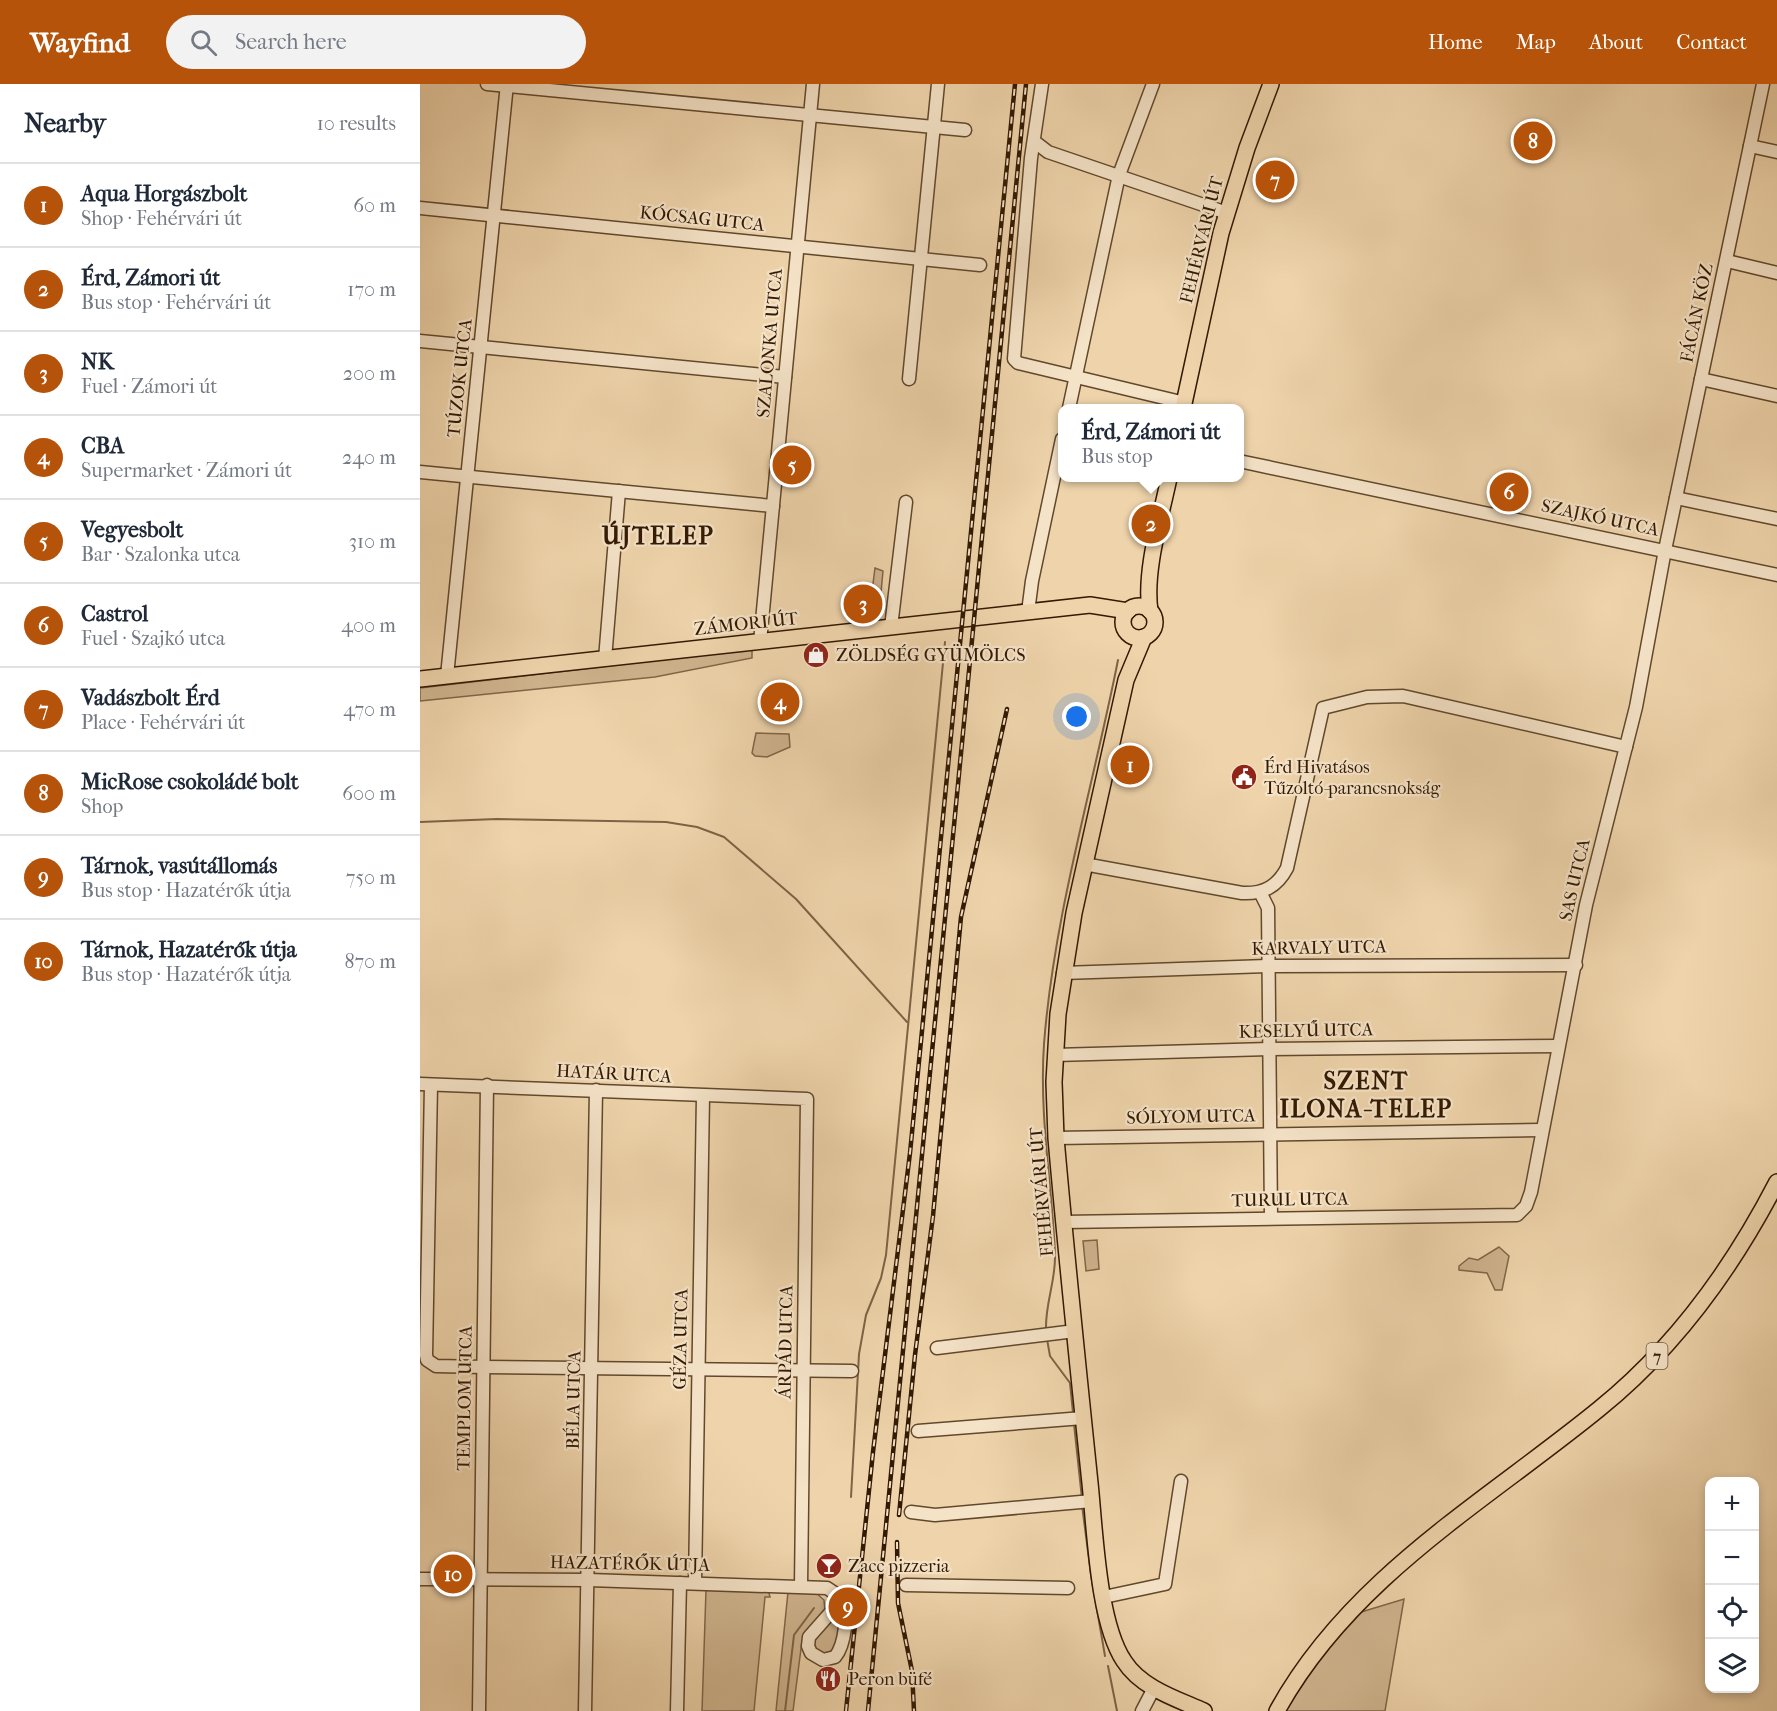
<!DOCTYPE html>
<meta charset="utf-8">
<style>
body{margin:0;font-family:"IM FELL French Canon",serif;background:#f2f2f3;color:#1f2937}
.controls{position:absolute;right:18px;bottom:18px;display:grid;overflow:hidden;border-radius:12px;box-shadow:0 3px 9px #0003}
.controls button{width:54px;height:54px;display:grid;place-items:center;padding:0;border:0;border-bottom:2px solid #e0e1e3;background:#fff;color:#1f2937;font:30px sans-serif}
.you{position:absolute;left:657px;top:633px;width:21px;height:21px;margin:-15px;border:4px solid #fff;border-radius:50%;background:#1a73e8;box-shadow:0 0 0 9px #1a73e833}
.badge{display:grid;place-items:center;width:39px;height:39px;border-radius:50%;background:#b45309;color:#fff;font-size:20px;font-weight:700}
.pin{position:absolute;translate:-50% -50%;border:3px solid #fff;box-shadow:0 2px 6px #0006}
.popup{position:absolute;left:638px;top:320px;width:186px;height:78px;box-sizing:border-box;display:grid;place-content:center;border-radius:12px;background:#fff;filter:drop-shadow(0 2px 4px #0005);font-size:20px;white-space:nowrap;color:#747a83}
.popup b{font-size:22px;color:#1f2937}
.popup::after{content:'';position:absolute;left:50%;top:100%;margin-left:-12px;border:12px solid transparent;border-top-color:#fff}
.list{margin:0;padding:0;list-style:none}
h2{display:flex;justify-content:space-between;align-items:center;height:78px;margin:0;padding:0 24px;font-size:26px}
h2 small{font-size:20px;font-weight:400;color:#747a83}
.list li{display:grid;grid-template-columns:39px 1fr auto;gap:18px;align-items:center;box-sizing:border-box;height:84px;padding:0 24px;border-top:2px solid #e0e1e3}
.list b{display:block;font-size:22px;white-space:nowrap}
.list p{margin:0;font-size:20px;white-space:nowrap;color:#747a83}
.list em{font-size:20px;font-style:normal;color:#747a83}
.icon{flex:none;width:33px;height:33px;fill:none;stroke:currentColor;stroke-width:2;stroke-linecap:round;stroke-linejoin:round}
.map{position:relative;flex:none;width:1357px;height:1627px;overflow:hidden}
header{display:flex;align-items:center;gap:36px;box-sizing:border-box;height:84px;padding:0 30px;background:#b45309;color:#fff}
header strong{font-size:28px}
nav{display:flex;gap:33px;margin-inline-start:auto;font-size:21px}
.search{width:420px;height:54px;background:#f2f2f3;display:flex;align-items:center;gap:15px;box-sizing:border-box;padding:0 21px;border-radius:33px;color:#747a83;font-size:22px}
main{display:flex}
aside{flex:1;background:#fff}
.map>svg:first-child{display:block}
.green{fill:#cfb48e;stroke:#806648;stroke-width:1.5}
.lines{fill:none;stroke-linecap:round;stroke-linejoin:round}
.stream{stroke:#7d6345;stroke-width:2}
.minor-casing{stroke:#61482c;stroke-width:15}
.major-casing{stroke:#321902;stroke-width:18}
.minor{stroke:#f5e3c8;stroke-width:12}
.major{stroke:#efd4ab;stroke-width:15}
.rail-casing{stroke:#321902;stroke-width:4.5}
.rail{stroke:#f5e3c8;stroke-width:2;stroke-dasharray:7;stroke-linecap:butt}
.labels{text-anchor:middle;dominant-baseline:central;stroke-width:4.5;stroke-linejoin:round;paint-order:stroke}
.shield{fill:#f5e3c8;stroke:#6c563d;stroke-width:1.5}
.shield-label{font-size:16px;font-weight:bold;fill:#321902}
.street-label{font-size:18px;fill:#321902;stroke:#f5e3c8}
.poi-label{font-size:18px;fill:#321902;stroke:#f5e3c8;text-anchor:start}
.district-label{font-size:24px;font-weight:bold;letter-spacing:1.5px;fill:#321902;stroke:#f5e3c8}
</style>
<header>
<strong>Wayfind</strong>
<div class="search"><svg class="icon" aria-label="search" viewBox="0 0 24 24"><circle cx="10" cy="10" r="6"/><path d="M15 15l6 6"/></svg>Search here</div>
<nav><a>Home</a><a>Map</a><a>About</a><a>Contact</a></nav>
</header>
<main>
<aside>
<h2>Nearby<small>10 results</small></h2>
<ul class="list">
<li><span class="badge">1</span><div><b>Aqua Horgászbolt</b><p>Shop · Fehérvári út</p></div><em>60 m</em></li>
<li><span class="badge">2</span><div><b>Érd, Zámori út</b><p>Bus stop · Fehérvári út</p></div><em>170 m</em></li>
<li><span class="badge">3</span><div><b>NK</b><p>Fuel · Zámori út</p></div><em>200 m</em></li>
<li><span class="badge">4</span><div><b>CBA</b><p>Supermarket · Zámori út</p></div><em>240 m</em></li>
<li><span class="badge">5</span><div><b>Vegyesbolt</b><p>Bar · Szalonka utca</p></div><em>310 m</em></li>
<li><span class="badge">6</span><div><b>Castrol</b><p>Fuel · Szajkó utca</p></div><em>400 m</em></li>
<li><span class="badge">7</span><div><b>Vadászbolt Érd</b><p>Place · Fehérvári út</p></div><em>470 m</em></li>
<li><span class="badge">8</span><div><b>MicRose csokoládé bolt</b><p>Shop</p></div><em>600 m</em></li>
<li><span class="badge">9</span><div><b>Tárnok, vasútállomás</b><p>Bus stop · Hazatérők útja</p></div><em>750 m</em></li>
<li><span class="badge">10</span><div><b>Tárnok, Hazatérők útja</b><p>Bus stop · Hazatérők útja</p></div><em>870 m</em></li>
</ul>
</aside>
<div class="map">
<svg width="1357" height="1627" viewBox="0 0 1357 1627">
<rect width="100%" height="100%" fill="#efd4ab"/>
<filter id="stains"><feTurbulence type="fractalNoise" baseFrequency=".00333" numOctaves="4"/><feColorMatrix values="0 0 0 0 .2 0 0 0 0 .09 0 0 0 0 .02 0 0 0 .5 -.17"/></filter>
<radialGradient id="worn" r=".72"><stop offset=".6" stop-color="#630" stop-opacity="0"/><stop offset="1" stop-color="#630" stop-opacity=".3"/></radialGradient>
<g class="green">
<polygon points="455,484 463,487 459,530 449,531"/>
<polygon points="332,565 332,574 235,593 0,617 0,604"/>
<polygon points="336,649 369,650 370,663 347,673 335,672 332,669"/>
<polygon points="677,1156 679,1185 666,1187 663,1157"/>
<polygon points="1079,1163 1089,1172 1082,1206 1075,1206 1067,1189 1039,1186 1039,1182 1049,1174 1058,1176"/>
<polygon points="286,1506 344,1505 349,1509 350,1513 345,1513 334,1627 282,1627"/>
<polygon points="368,1508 396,1509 404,1516 405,1526 382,1557 373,1627 356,1627"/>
<polygon points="984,1515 965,1627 865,1627 900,1574 938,1529"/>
<polygon points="421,1527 418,1562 412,1570 400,1570 394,1563 396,1553"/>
</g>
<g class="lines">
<g class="stream">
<polyline points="0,738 77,735 246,738 277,743 304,753 376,815 487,938"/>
<path d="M626 1246C625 1219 636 1197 635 1170 632 1100 619 1031 624 960 634 830 673 703 698 576"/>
<polyline points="627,1255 630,1272 650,1299 653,1329"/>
<polyline points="654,1340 662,1415"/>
<polyline points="431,1413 439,1270 446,1231 461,1194 466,1171 525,558"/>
<polyline points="662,1421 671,1491 685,1572"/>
<polyline points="688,1582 697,1627"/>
<polyline points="365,1627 374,1551 394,1524"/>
</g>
<g class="minor-casing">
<g id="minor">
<polyline points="67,0 545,46"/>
<polyline points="622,0 611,74 594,275 598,279 765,319"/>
<polyline points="615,58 628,68 807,129"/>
<polyline points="1330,62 1357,68"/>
<polyline points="0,124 560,181"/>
<polyline points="1307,177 1357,189"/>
<polyline points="0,257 365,293"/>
<polyline points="489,295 518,0"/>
<polyline points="1281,295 1357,312"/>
<polyline points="649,324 699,91 733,0"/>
<polyline points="819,377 1357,491"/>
<polyline points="0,388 353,422"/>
<polyline points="1256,414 1357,435"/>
<polyline points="608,528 612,497 642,355"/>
<polyline points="471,543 486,418"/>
<polyline points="340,558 393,0"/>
<polyline points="185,575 199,407"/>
<polyline points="27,592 87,0"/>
<path d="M664 780 822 809C843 810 857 803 867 784L903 624 947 613 983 612 1206 663"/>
<polyline points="840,808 848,824 851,1134"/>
<polyline points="643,889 847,882 1156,881"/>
<polyline points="635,971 849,965 1138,962"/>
<polyline points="0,1000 387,1015 381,1502"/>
<polyline points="11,1001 6,1271 7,1276 16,1282 64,1283 432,1287"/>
<polyline points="636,1054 1122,1046"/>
<polyline points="644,1138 1097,1131 1106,1122 1111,1108 1166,821 1216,623 1245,466 1343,0"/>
<polyline points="517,1264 655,1247"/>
<polyline points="498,1347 663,1334"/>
<polyline points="491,1428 515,1431 672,1417"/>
<path d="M0 1495 169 1496 407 1504 422 1514C429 1528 425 1561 415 1573L403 1576 391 1569 388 1562 389 1553 412 1527 417 1510"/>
<polyline points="275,1499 283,1012"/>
<polyline points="486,1501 648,1504"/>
<polyline points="684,1513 745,1500 761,1397"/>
<polyline points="59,1627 67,1001"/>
<polyline points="165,1627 176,1006"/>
<polyline points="257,1627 260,1499"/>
<polyline points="722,1627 734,1604"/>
</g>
</g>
<g class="major-casing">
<g id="major">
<polyline points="763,324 801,149 827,64 851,0"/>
<circle cx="719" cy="538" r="16"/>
<path d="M730 527C724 487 741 433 749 394"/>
<path d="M724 553 706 596 654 829 638 930 634 998 636 1054C646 1169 658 1284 670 1399 675 1447 678 1538 704 1577 721 1604 757 1615 784 1627"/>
<polyline points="0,595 670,521 708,527"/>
<path d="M857 1627C930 1494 1065 1418 1179 1325 1256 1263 1312 1185 1357 1098"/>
</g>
</g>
<use href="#minor" class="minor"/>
<use href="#major" class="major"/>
<g class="rail-casing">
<g id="rail">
<polyline points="479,1431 495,1271 513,1132 541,833 587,625"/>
<polyline points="477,1458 478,1519 492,1587 494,1627"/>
<polyline points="426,1627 453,1368 490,1069 595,0"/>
<polyline points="448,1627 606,0"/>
</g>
</g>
<use href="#rail" class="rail"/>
</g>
<defs>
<g id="shop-disc" transform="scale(1.35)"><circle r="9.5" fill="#8f2418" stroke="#f5e3c8"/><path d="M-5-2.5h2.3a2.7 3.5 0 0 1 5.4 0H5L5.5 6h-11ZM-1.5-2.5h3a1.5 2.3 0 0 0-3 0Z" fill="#fff"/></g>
<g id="civic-disc" transform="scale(1.35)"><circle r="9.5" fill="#8f2418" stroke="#f5e3c8"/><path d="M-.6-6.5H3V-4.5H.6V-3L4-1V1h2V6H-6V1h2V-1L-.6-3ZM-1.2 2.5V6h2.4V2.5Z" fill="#fff"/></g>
<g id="bar-disc" transform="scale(1.35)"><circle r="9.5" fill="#8f2418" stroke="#f5e3c8"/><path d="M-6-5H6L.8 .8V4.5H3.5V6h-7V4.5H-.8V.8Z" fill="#fff"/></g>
<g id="restaurant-disc" transform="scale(1.35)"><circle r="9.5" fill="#8f2418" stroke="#f5e3c8"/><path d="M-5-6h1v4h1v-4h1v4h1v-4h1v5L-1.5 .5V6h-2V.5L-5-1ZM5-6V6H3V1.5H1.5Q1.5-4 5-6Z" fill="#fff"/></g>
</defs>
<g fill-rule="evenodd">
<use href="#shop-disc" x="396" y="571"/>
<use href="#civic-disc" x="824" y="693"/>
<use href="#bar-disc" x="409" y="1482"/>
<use href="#restaurant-disc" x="408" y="1595"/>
</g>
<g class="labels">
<rect class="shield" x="1226.5" y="1259" width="21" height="26" rx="4.5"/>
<g class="shield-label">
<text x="1237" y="1272">7</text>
</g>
<g class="street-label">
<text transform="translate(282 135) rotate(6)">KÓCSAG UTCA</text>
<text transform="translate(782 156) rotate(-76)">FEHÉRVÁRI ÚT</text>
<text transform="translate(1277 229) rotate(-78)">FÁCÁN KÖZ</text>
<text transform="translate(350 259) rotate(-85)">SZALONKA UTCA</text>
<text transform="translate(40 294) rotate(-84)">TÚZOK UTCA</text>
<text transform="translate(1180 434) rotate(12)">SZAJKÓ UTCA</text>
<text transform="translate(326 540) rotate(-6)">ZÁMORI ÚT</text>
<text transform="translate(1155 796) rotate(-77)">SAS UTCA</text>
<text transform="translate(899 864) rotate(-1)">KARVALY UTCA</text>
<text transform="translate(886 947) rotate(-1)">KESELYŰ UTCA</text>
<text transform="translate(194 990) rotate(3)">HATÁR UTCA</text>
<text transform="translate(771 1033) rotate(-1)">SÓLYOM UTCA</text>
<text transform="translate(622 1108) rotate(-95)">FEHÉRVÁRI ÚT</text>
<text transform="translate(870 1116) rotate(-1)">TURUL UTCA</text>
<text transform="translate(261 1255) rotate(-89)">GÉZA UTCA</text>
<text transform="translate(366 1258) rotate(-89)">ÁRPÁD UTCA</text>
<text transform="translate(45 1314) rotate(-89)">TEMPLOM UTCA</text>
<text transform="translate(154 1316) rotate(-89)">BÉLA UTCA</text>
<text transform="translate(210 1480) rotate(1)">HAZATÉRŐK ÚTJA</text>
</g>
<g class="poi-label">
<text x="416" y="571">ZÖLDSÉG GYÜMÖLCS</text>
<text x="844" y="683">Érd Hivatásos<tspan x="844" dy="21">Tűzoltó-parancsnokság</tspan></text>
<text x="428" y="1482">Zacc pizzeria</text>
<text x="428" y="1595">Peron büfé</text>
</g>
<g class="district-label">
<text x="238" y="452">ÚJTELEP</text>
<text x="946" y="997">SZENT<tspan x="946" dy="28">ILONA-TELEP</tspan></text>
</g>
</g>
<rect width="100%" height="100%" filter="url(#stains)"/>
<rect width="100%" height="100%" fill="url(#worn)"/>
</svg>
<div class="controls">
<button>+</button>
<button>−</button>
<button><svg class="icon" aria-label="locate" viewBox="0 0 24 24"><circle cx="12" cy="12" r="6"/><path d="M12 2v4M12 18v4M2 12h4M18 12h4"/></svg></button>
<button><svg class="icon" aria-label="layers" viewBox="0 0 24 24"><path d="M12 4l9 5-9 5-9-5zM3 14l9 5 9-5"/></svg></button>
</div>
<div class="you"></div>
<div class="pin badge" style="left:710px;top:681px">1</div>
<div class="pin badge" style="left:731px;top:440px">2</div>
<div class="popup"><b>Érd, Zámori út</b>Bus stop</div>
<div class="pin badge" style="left:443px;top:520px">3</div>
<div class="pin badge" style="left:360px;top:618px">4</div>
<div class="pin badge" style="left:372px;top:381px">5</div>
<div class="pin badge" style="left:1089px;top:408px">6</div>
<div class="pin badge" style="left:855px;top:96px">7</div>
<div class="pin badge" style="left:1113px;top:57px">8</div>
<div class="pin badge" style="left:428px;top:1523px">9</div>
<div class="pin badge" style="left:33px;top:1490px">10</div>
</div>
</main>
